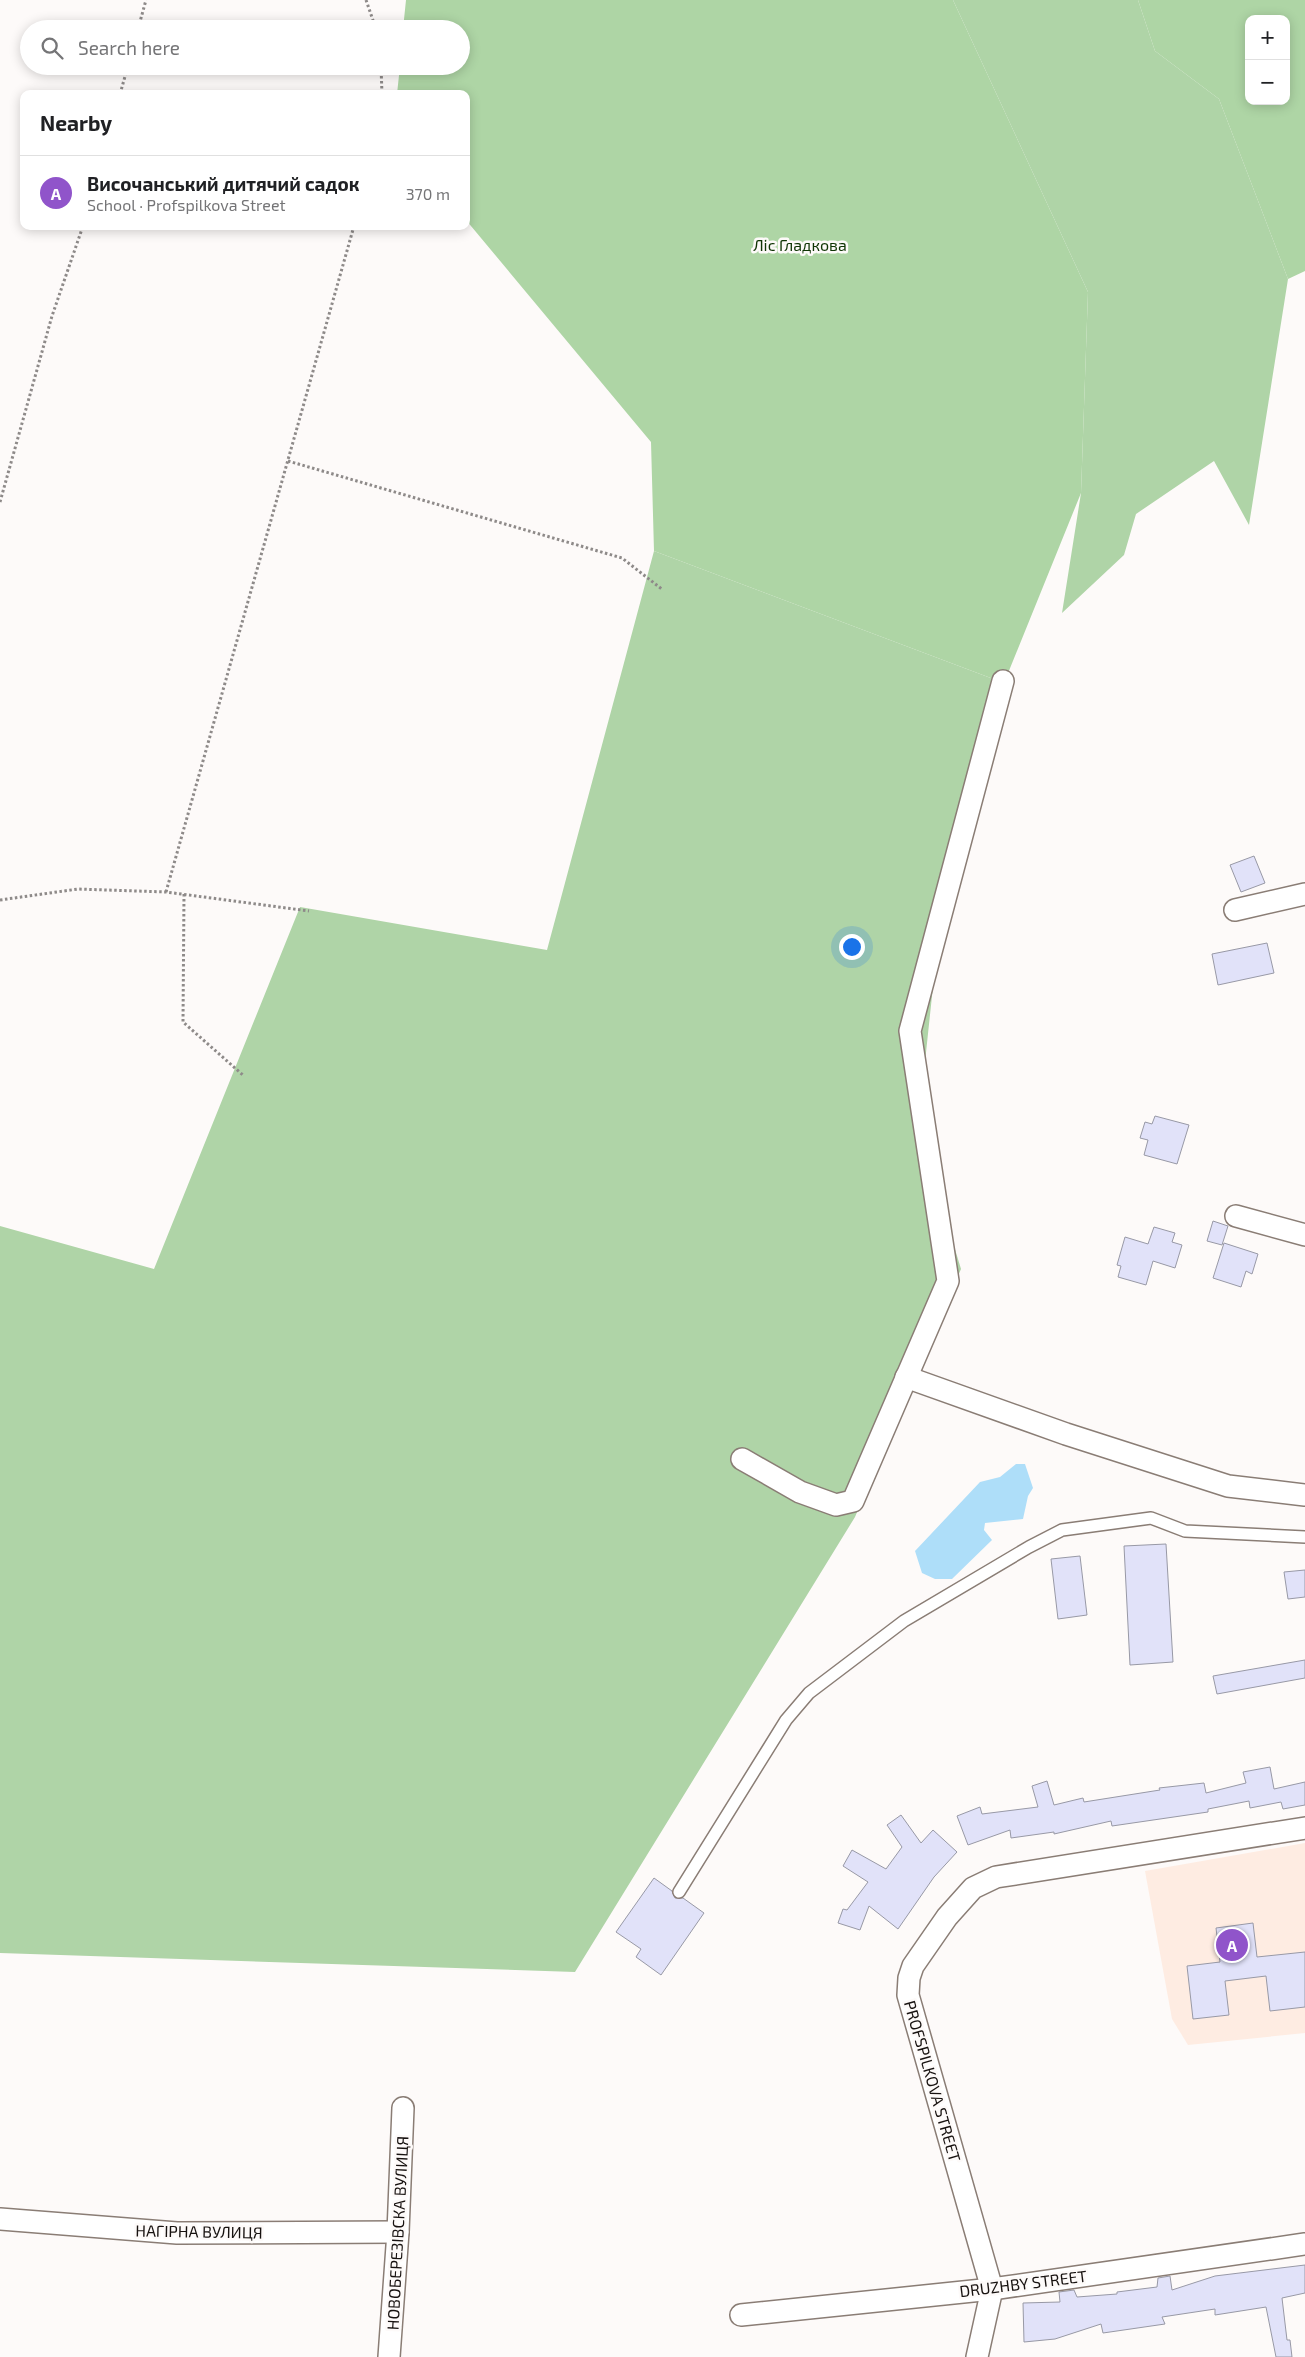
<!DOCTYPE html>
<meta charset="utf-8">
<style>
body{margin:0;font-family:"Exo 2",sans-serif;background:#f2f2f2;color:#202124}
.controls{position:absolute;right:15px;top:15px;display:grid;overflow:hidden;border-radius:10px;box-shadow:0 2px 12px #0003}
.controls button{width:45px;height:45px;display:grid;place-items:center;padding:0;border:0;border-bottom:1px solid #e0e0e0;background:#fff;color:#202124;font:25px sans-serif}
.you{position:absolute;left:851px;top:946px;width:18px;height:18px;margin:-12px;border:4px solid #fff;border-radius:50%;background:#1a73e8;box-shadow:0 0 0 8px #1a73e833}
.badge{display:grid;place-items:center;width:32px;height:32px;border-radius:50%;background:#9054ca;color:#fff;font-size:16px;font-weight:700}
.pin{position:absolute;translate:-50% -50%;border:2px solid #fff;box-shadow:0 1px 5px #0006}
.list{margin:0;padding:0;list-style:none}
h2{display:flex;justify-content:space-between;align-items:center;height:65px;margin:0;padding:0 20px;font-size:21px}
h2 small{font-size:16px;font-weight:400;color:#757577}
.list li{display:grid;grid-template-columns:32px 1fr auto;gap:15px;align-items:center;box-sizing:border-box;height:75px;padding:0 20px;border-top:1px solid #e0e0e0}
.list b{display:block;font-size:19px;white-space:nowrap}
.list p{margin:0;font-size:16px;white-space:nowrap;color:#757577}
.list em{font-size:16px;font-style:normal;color:#757577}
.icon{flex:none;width:28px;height:28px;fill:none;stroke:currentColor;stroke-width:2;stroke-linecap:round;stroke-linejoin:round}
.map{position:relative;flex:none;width:1305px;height:2357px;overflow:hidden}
.search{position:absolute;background:#fff;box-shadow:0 2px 12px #0003;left:20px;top:20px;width:450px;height:55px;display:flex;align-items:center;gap:12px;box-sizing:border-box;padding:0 18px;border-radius:28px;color:#757577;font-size:19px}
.panel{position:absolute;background:#fff;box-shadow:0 2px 12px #0003;left:20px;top:90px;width:450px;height:140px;border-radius:10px}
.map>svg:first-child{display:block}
.built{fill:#feece2}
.green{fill:#afd4a7}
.forest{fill:#aed5a5;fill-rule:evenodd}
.water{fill:#aedef9}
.building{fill:#e1e2f9;stroke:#9899a6}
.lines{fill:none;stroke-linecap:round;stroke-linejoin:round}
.service-casing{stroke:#8a7d75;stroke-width:14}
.minor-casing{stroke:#8a7d75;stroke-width:24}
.path{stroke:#8e8a89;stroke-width:3;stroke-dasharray:2.5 2.5;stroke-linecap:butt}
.service{stroke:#fff;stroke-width:11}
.minor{stroke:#fff;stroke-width:21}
.labels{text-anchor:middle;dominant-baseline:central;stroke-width:5;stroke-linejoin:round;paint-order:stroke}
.park-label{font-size:16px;fill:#0f3504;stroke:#fdfaf9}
.street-label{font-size:16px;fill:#171210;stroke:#fdfaf9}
</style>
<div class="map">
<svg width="1305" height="2357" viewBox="0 0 1305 2357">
<rect width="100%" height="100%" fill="#fdfaf9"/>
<polygon class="built" points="1305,1843 1305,2033 1188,2045 1172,2019 1145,1871"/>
<g class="green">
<polygon points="953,0 1138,0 1155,51 1219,99 1288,279 1249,525 1214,461 1136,514 1124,555 1062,613 1081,493 1088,292"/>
<polygon points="654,551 1004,683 939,930 918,1128 961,1269 855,1517 575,1972 0,1953 0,1226 154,1269 300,907 547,950"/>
</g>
<g class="forest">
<polygon points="406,0 953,0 1088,292 1081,493 1004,683 654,551 651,442 466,220 466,94 397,94 400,66 461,66 461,29 403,29"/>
<path d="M1138 0H1305V271L1288 279 1219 99 1155 51ZM1249 19H1286V101H1249Z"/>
</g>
<polygon class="water" points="1016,1464 1025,1464 1033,1488 1028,1496 1023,1519 985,1523 984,1530 992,1540 952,1579 935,1579 922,1573 915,1551 980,1482 1000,1477"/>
<g class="building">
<polygon points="1254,856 1265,883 1241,892 1230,865"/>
<polygon points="1267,943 1274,973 1218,985 1212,954"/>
<polygon points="1155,1116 1189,1125 1177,1164 1144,1155 1148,1140 1140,1138 1145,1122 1152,1124"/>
<polygon points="1213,1221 1228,1226 1222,1245 1207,1241"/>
<polygon points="1154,1227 1175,1233 1172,1242 1182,1245 1175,1268 1153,1261 1146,1285 1118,1277 1121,1266 1117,1265 1125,1237 1148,1244"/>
<polygon points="1224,1243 1258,1254 1252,1274 1246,1271 1241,1287 1213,1278"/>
<polygon points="1166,1544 1173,1662 1130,1665 1124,1546"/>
<polygon points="1080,1556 1087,1615 1058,1619 1051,1559"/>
<polygon points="1305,1570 1305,1597 1288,1599 1284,1572"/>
<polygon points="1305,1660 1305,1678 1217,1694 1213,1676"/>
<polygon points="1270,1767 1274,1789 1305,1782 1305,1805 1283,1809 1281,1802 1250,1808 1249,1801 1208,1809 1208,1812 1112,1826 1111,1821 1054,1834 1054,1832 1011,1838 1010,1830 968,1845 957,1816 980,1807 982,1814 1038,1807 1032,1786 1047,1781 1054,1805 1083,1798 1084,1802 1160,1790 1159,1788 1204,1783 1206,1793 1246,1783 1243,1772"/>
<polygon points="901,1815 921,1843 933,1830 957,1852 934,1877 898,1929 869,1906 860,1930 838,1923 843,1909 847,1910 868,1882 843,1866 852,1850 886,1869 902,1847 887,1825"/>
<polygon points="654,1878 672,1891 675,1898 683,1898 704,1913 661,1975 636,1957 641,1949 616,1932"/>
<polygon points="1253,1923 1257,1957 1305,1952 1305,2007 1270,2011 1266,1976 1225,1981 1229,2015 1193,2019 1187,1966 1220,1962 1216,1928"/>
<polygon points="1305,2265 1305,2293 1282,2298 1287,2340 1290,2340 1292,2357 1276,2357 1266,2307 1215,2315 1215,2309 1162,2317 1165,2324 1103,2333 1101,2324 1055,2339 1024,2342 1023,2303 1060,2302 1059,2292 1074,2290 1077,2297 1117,2294 1117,2292 1157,2287 1158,2278 1170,2276 1172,2290 1215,2276"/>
</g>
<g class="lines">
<g class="service-casing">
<polyline id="service" points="679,1892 786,1720 809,1693 904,1621 1029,1547 1062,1530 1151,1518 1185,1531 1305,1537"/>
</g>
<g class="minor-casing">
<g id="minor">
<polyline points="1235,910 1305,894"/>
<polyline points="1236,1216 1305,1235"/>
<polyline points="906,1377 1066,1434 1228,1486 1305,1495"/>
<polyline points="742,1459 800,1492 836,1505 853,1501 948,1281 910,1031 1003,681"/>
<polyline points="0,2219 177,2233 398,2232"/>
<polyline points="741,2315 992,2289 1305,2244"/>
<polyline points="389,2357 398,2232 403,2108"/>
<polyline points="977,2357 992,2289 908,1995 909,1978 913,1966 947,1917 973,1888 996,1877 1305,1828"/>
</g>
</g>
<g class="path">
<polyline points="366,0 376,29"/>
<polyline points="138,29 146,0"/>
<polyline points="381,66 382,94"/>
<polyline points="120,94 128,66"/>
<polyline points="288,461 622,558 663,590"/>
<polyline points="0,502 52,316 83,226"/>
<polyline points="166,892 354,226"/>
<polyline points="184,894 183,1022 244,1076"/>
<polyline points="0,900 78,889 166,892 309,911"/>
</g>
<use href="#service" class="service"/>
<use href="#minor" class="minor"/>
</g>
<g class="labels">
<g class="park-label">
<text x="800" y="244">Ліс Гладкова</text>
</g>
<g class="street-label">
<text transform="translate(933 2081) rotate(74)">PROFSPILKOVA STREET</text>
<text transform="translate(199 2231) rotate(1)">НАГІРНА ВУЛИЦЯ</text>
<text transform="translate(397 2233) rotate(-87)">НОВОБЕРЕЗІВСКА ВУЛИЦЯ</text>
<text transform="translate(1023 2283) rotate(-7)">DRUZHBY STREET</text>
</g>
</g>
</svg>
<div class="controls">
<button>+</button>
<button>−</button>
</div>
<div class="you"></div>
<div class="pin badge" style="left:1232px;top:1945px">A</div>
<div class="search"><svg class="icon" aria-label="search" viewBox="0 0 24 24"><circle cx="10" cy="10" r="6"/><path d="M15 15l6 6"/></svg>Search here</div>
<section class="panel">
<h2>Nearby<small></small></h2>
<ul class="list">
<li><span class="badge">A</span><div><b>Височанський дитячий садок</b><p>School · Profspilkova Street</p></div><em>370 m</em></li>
</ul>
</section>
</div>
